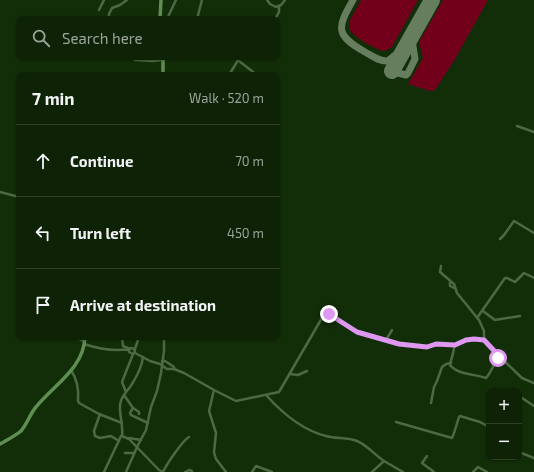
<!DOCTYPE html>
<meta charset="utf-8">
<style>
body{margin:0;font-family:"Exo 2",sans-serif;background:#172a10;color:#f1f3f6}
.controls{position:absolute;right:12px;bottom:12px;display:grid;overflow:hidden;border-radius:8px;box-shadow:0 1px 3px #0004}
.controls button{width:36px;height:36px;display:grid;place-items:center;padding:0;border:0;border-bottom:1px solid #2e3f28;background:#0e2206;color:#f1f3f6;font:20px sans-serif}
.stop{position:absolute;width:12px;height:12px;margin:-9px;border:3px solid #de98f2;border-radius:50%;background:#fff}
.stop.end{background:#de98f2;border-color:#fff;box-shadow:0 1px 4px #0008}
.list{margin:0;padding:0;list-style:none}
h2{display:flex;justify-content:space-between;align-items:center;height:52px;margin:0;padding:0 16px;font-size:17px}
h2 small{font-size:13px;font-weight:400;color:#9ba49b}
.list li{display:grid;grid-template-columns:26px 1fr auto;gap:12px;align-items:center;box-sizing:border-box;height:72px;padding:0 16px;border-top:1px solid #2e3f28}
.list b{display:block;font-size:15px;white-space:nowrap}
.list em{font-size:13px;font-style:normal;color:#9ba49b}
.icon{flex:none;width:22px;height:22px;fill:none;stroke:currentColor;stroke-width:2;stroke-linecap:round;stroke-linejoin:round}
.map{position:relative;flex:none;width:534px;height:472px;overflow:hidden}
.search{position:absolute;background:#0e2206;box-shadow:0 1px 3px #0004;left:16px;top:16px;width:264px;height:44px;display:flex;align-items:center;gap:10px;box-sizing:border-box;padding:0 14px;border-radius:8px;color:#9ba49b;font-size:15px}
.panel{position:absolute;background:#0e2206;box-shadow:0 1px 3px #0004;left:16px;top:72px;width:264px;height:268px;border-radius:8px}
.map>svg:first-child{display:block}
.grass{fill:#72001b}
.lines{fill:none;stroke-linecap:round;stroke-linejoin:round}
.taxiway{stroke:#667e5e;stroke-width:7}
.runway{stroke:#667e5e;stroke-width:16}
.street{stroke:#4b6943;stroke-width:2.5}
.secondary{stroke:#5e8e51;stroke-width:3.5}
.route{stroke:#de98f2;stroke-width:5}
</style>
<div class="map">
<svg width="534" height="472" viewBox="0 0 534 472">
<rect width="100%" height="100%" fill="#122e08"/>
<g class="grass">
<path d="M361 0H418L392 47 385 51C377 51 354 37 350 30V20Z"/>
<polygon points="443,0 488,0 455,59 435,90 430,91 408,84 423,58 419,42"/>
</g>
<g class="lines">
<g class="taxiway">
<path d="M353 0C337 28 335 35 365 52 372 56 380 62 388 61L394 56"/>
<polyline points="405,48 394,56 393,65 398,73 406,75 408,73 415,59 412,40 413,33"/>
</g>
<polyline class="runway" points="392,71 432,0"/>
<g class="street">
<polyline points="267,0 270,4 276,7 281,5 285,0"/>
<polyline points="99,10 104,0"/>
<polyline points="109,19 109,14 112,8 120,5 127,0"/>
<polyline points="167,19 176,0"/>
<polyline points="197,19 202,0"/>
<polyline points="275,19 279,12 279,6"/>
<polyline points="135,60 153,61 163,60"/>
<polyline points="239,61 257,75"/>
<polyline points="229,75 240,57"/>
<polyline points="517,126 534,132"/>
<polyline points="0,192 19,197"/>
<polyline points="500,239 504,235 514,221 534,233"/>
<polyline points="441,266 440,272 454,284 457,293 479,320 484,331 484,340 500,357"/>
<polyline points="450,282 450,286 454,288"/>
<polyline points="483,311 495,320 520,316"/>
<polyline points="477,318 505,278 507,278 515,282 524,273 534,278"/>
<polyline points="75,337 84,341"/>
<polyline points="122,337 123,346 130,349"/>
<polyline points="386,340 392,330"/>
<path d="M84 344C96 348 105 350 117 350 124 349 125 351 132 348L134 349 135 352 133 354 129 352V350"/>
<polyline points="455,345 471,339 484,340"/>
<polyline points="135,349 139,337"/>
<polyline points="135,353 150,361 160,364 167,369 174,369 184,373 214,390 209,411 216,433 214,452 216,459 226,472"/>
<polyline points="133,354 122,382 126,392 124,395 133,408 139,412 139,414"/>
<polyline points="162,361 165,361 174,367 174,369"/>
<path d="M71 370C77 379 79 390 78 401L79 403 99 414 122 423"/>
<polyline points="290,374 298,375 307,371"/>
<path d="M214 390 236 401 279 392 326 311 357 332 399 344 427 347 436 344 448 346 454 345C455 349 451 359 450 365 458 375 475 374 486 378 492 372 493 363 500 357L522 378 534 383"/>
<path d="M126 392C128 389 130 388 132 384 137 376 142 367 143 357"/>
<path d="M124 395C115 407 124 421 122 436L129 439 159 470 163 472"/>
<path d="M266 395C283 414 302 430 326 436 336 439 347 437 357 441 367 445 375 455 384 461"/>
<polyline points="519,396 534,406"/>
<polyline points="431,403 434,387 437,381 442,367 446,364 451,363"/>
<polyline points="133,408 130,413 131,415 148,423"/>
<polyline points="100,414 94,431 95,436 100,438 111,436 119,441"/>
<polyline points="396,422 452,438 454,433 459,417 460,416 480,422 489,427"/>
<polyline points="489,427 488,430 489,433"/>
<polyline points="129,438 141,440"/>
<polyline points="519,452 534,458"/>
<polyline points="125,453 134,453"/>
<polyline points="427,456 422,463 434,472"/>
<polyline points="104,472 121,436"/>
<polyline points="126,472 138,445 146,430 151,407 157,391 161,373 164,351 164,337"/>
<path d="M163 472C166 465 183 440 189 437"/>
<polyline points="185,472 189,470 192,471"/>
<polyline points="252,472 256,466 272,472"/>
<polyline points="372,472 384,461 403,472"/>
<polyline points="473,472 478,467 487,472"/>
</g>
<g class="secondary">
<polyline points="160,19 161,0"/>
<polyline points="163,57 163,75"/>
<path d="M0 444C7 440 15 436 21 431 27 424 30 414 36 407 54 385 84 368 85 337"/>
</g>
</g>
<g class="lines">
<polyline class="route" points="329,314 357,332 399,344 427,347 436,344 455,345 466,340 474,339 484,340 500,357 498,358"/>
</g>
</svg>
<div class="controls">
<button>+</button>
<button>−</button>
</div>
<div class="stop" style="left:498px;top:358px"></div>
<div class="stop end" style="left:329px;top:314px"></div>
<div class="search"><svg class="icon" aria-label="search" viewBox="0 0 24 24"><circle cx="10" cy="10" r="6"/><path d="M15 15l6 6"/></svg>Search here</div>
<section class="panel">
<h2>7 min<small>Walk · 520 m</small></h2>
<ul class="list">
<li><svg class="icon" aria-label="ahead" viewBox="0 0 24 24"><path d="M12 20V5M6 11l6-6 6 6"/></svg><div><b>Continue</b></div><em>70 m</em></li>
<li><svg class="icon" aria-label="left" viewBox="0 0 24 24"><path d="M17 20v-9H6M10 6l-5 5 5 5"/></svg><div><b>Turn left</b></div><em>450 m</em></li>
<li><svg class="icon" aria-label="arrive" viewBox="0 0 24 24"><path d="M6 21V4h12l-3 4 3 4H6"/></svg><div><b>Arrive at destination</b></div></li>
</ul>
</section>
</div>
